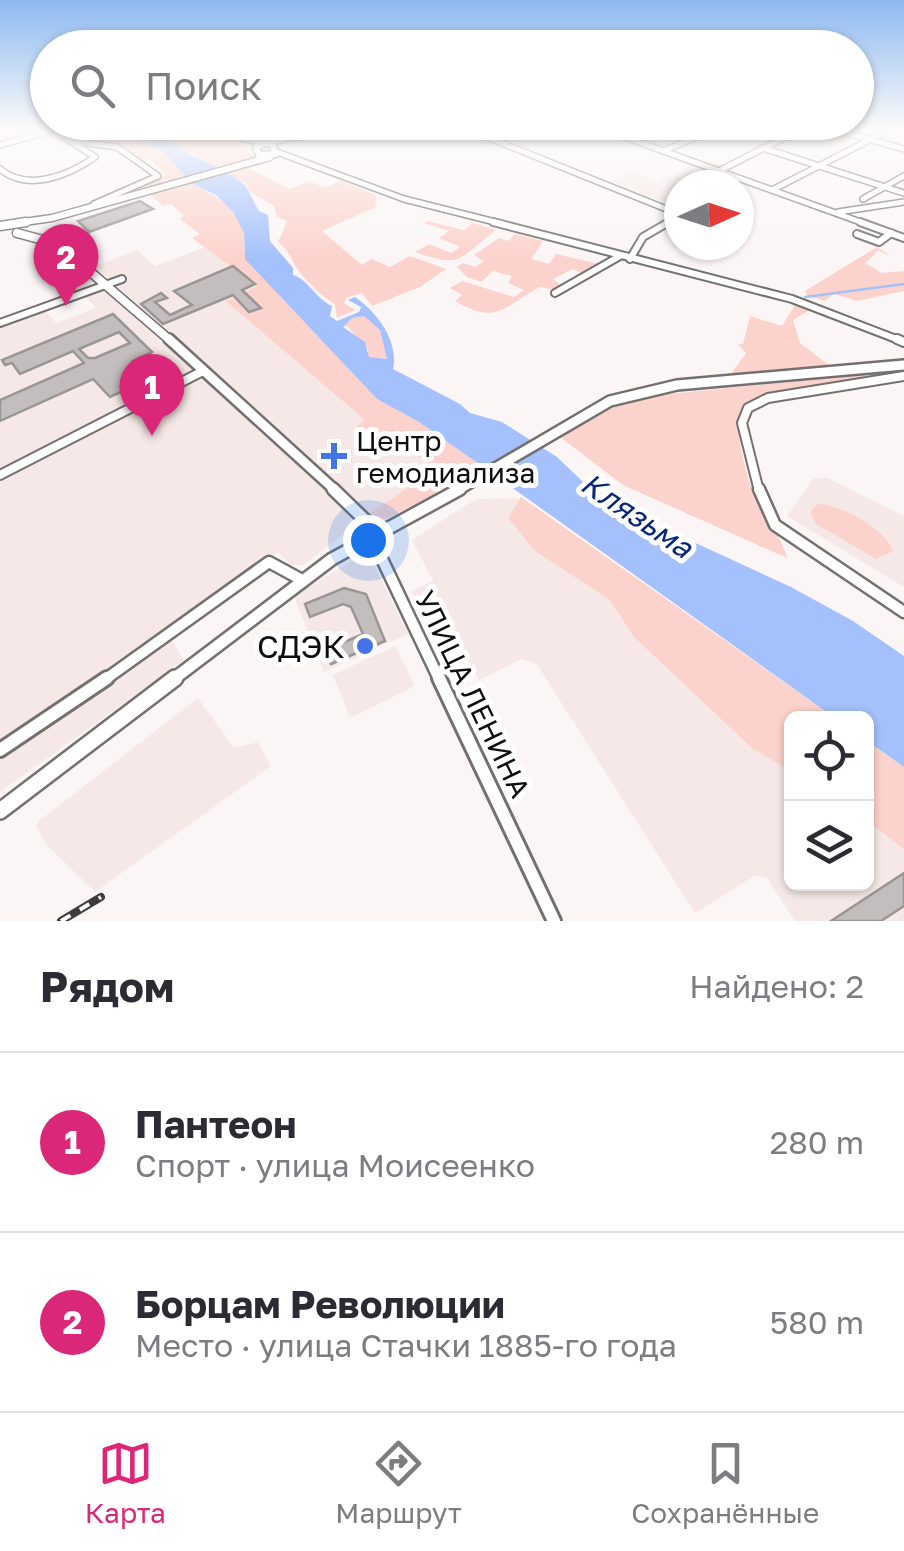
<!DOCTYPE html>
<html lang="ru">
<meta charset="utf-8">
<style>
body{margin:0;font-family:"Golos Text",sans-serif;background:#f7f7f7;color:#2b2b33}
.controls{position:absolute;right:30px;bottom:30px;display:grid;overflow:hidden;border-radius:15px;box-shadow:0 2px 8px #0004}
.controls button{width:90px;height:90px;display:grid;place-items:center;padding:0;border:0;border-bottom:2px solid #e1e1e2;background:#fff;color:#2b2b33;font:50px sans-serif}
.compass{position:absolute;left:664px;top:170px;width:90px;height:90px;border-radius:50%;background:#fff;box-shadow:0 2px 8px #0004;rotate:87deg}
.you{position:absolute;left:368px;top:540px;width:35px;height:35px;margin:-25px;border:8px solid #fff;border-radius:50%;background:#1a73e8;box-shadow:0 0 0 15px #1a73e833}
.badge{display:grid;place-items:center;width:65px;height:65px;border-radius:50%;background:#db2777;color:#fff;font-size:32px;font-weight:700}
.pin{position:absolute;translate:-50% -82px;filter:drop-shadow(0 2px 5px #0008)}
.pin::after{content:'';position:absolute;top:52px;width:35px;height:30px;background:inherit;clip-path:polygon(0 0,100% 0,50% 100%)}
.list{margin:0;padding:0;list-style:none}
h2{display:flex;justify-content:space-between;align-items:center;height:130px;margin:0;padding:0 40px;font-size:42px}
h2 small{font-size:32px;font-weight:400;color:#7c7c81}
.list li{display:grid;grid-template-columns:65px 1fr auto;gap:30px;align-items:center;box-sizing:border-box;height:180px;padding:0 40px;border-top:2px solid #e1e1e2}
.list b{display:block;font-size:38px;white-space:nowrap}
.list p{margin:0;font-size:32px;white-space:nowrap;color:#7c7c81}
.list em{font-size:32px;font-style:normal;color:#7c7c81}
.icon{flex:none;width:55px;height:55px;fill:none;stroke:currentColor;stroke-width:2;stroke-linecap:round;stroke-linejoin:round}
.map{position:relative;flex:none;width:904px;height:921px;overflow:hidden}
.search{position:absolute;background:#fff;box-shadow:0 2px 8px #0004;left:30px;right:30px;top:30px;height:110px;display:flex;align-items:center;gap:25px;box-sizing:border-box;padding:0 35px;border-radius:55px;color:#7c7c81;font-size:38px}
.sheet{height:490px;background:#fff}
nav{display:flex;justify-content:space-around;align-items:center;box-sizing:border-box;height:140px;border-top:2px solid #e1e1e2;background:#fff;font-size:28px;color:#7c7c81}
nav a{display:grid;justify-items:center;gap:5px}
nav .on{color:#db2777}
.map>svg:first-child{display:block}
.built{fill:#f5e8e6}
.green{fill:#fcd2cc}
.water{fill:#a4c1fd;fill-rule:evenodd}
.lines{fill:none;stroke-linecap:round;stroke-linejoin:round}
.stream{stroke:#a4c1fd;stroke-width:2.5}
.building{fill:#c3bebd;stroke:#9b9696;stroke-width:2.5;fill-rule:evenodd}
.minor-far4-casing{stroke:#74706f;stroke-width:8}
.minor-far3-casing{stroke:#74706f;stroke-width:10}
.minor-far2-casing{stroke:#74706f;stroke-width:12}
.minor-far1-casing{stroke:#74706f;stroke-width:15}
.minor-casing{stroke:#74706f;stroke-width:18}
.major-far4-casing{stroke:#74706f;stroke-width:9}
.major-far3-casing{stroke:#74706f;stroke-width:11}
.major-far2-casing{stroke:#74706f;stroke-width:14}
.major-far1-casing{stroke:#74706f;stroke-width:16}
.major-casing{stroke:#74706f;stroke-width:20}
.minor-far4{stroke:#fff;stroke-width:5}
.minor-far3{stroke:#fff;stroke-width:6}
.minor-far2{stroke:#fff;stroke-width:8}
.minor-far1{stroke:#fff;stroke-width:10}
.minor{stroke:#fff;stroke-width:12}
.major-far4{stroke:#fff;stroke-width:6}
.major-far3{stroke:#fff;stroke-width:8}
.major-far2{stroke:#fff;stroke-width:9}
.major-far1{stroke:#fff;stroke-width:11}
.major{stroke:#fff;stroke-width:15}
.rail-casing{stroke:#3e3b3b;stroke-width:8}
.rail{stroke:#fff;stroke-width:4;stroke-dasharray:11;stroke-linecap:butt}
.poi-dot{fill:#4474e6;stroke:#fff;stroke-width:4}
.labels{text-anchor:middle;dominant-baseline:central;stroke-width:10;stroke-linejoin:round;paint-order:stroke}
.poi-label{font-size:28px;fill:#0f0d0d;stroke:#fff;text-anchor:start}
.street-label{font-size:28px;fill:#0f0d0d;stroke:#fff}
.water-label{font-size:30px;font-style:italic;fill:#092678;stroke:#fff}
.near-poi-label{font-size:32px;fill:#0f0d0d;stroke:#fff;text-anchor:end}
</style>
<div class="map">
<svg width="904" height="921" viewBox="0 0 904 921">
<rect width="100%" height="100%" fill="#fbf6f5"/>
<g class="built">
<polygon points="633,171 658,181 672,175 698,185 679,185 672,191 677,195 662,202 610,181"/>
<polygon points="205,247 258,286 227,300 391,440 438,468 367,516 95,266 137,250 155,266"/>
<polygon points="105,288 198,372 0,471 0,327 45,310 56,323 96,308 85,296"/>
<polygon points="202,376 317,481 356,525 303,565 291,565 278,552 164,630 184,660 0,792 0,479"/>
<polygon points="814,478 827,478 904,516 904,587 787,516"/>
<polygon points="516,498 531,506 792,718 792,884 866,884 867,748 889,836 904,849 904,921 795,921 767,878 756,875 695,913 536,663 521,659 479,680 468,658 455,663 451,655 448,656 411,591 433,581 412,540 476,499"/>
<polygon points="360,556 371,559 408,634 324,672 294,596"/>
<polygon points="395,646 415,686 350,718 333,675"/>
<polygon points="198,698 234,748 258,742 271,766 95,892 45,843 36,826 39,821"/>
</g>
<g class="green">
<polygon points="111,131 132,131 140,141 163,151 188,179 151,189 144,184 166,175 148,158 139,159 119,146 77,140"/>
<polygon points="161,131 192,131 202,142 238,138 255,158 237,165 231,163 214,167 167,140"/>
<path d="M246 167 290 189 309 181 325 188 341 181 376 195V207L322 231 362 265 372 259 390 267 410 256 446 269 420 287 372 306 362 293 346 298 344 303 355 310 337 318 335 304C321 296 307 282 298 270 291 259 289 250 278 242L287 221 277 217 274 206 247 190 248 185 229 175 228 172Z"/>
<path d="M191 183C213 194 239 208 244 234 245 243 243 250 246 259L377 399 419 422 479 464 434 495 388 518 380 520 369 514 437 468 391 441 381 447 357 426 365 420 226 301 257 286 192 238 200 234 180 219 184 216 171 204 163 206 149 194Z"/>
<path d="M428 221 464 230 473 223 496 230C459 258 463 269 415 252L429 244 451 253 460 247 439 238 449 231 424 223Z"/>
<path d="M515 234 543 241 531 259 549 264 556 254 603 265 585 274 573 269 553 279 562 286 556 290 540 287C502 308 496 325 455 301L462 295 450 288 462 281 514 297 524 290 508 283 512 276 493 271 481 282 467 277 457 267 463 263 475 267 484 261 474 255 499 238 508 241Z"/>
<polygon points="877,247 891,256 878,251 865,263 882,273 904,271 904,291 857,301 834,294 825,301 808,296 805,291"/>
<polygon points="795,305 810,310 793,320 800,343 830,366 731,374 746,353 738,344 743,344 750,316 782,326"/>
<polygon points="364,315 380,329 387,359 368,357 368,349 347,326 343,327 352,318"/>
<path d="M904 371 773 394 743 406C730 426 750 490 761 511 772 532 780 533 787 558L623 485 560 437 616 405 647 396Z"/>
<polygon points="521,497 835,718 792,718 791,771 753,749 634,637 610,600 535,551 508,518"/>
<path d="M818 504C841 504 886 530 893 551L876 559 816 524 810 512Z"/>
<polygon points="866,741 904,767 904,849 867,821"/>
</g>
<path class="water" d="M132 131H161L192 156 222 169 245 185 259 211 268 215 270 241 293 268V275C309 280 315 298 332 306L330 316 337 321 359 312 361 307 348 300 355 297C378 313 399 342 393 369L460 404 470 413 502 422 557 457 602 500 791 587 853 621 904 656V767L867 741 866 718H835L479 464 419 422 377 399 245 259 244 233 234 213 216 195 191 183 163 151 140 141ZM364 316 380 330 387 359 369 357 365 342 343 327 352 318Z"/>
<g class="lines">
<polyline class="stream" points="805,297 904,284"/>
</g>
<g class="building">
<polygon points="140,201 153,209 89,232 78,221"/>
<polygon points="233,266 255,284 242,290 261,308 249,312 233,295 163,324 141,304 161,293 167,298 155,302 170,315 192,305 174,291"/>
<path d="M113 314 152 352 133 361 155 376 110 397 93 379 0 421V400L84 363 73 351 20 374 12 363 5 365 2 360ZM119 332 130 343 95 358H88L79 349Z"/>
<polygon points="344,588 366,594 385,641 331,664 326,650 363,634 351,607 343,604 310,617 305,604"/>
<polygon points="904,873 904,906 881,921 831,921"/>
</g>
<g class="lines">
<g class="minor-far4-casing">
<g id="minor-far4">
<polyline points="472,131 679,214"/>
<polyline points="608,131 866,224"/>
<polyline points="668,131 691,139"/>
<polyline points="839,131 904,149"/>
<polyline points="72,141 117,147 158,176 94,204"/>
<polyline points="265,143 329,131"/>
<polyline points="0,145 50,131"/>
<polyline points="763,148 904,193"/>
<polyline points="663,151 710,131"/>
<polyline points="277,152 404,199 503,224"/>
<path d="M0 169C27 192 68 176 95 157L55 131"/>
<polyline points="719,171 797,131"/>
<polyline points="772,190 887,131"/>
<polyline points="863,199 904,176"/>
<polyline points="838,212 904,202"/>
<polyline points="665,224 679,216"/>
</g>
</g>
<g class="minor-far3-casing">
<g id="minor-far3">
<polyline points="493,222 792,299 904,342"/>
<polyline points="860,222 904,238"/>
<polyline points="857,234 879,242 891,233"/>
<polyline points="630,259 643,237 669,222"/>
<polyline points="555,293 620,256"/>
<polyline points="0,323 122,279"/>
</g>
</g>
<g class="minor-far2-casing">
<g id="minor-far2">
<polyline points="897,339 904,342"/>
<polyline points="0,475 203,371"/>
<polyline points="759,491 742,423 748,408 768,398 904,376"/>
</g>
</g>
<g class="minor-far1-casing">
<g id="minor-far1">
<polyline points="759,489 775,525 904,612"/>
<polyline points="372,538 440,681"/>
<polyline points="103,681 269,562 302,580"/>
</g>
</g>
<g class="minor-casing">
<g id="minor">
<polyline points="439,678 554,921"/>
<polyline points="0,750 107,678"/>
</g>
</g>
<g class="major-far4-casing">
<g id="major-far4">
<polyline points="244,138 272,144 276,154 259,155 256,147 265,143"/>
<polyline points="10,224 52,218 270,157"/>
</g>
</g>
<g class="major-far3-casing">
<g id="major-far3">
<polyline points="0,226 26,222"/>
<polyline points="17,233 58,244 172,342"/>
</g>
</g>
<g class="major-far2-casing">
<g id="major-far2">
<polyline points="169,339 336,491"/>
<polyline points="456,491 610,401 677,385 904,365"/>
</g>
</g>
<g class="major-far1-casing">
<g id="major-far1">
<polyline points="333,489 367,522 372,538"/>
<polyline points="171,681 332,559 460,489"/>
</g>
</g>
<g class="major-casing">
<polyline id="major" points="0,811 175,678"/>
</g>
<use href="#minor-far4" class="minor-far4"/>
<use href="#minor-far3" class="minor-far3"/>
<use href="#minor-far2" class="minor-far2"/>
<use href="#minor-far1" class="minor-far1"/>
<use href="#minor" class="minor"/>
<use href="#major-far4" class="major-far4"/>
<use href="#major-far3" class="major-far3"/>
<use href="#major-far2" class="major-far2"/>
<use href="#major-far1" class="major-far1"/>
<use href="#major" class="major"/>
<g class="rail-casing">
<polyline id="rail" points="61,921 101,897"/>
</g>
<use href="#rail" class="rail"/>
</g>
<linearGradient id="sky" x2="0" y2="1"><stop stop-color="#8db9f0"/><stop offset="0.5" stop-color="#fdfbfa"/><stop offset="1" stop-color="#fdfbfa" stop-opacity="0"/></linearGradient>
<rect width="904" height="260" fill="url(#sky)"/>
<g class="poi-dot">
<path d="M329 441h10v10h10v10h-10v10h-10v-10h-10v-10h10z"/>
<circle cx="365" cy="646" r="10"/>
</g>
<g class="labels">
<g class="poi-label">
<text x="356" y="440">Центр<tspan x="356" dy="32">гемодиализа</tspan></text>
</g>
<g class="street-label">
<text transform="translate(473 694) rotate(64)">УЛИЦА ЛЕНИНА</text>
</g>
<g class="water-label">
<text transform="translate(637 515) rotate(34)">Клязьма</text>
</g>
<g class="near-poi-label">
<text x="345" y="646">СДЭК</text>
</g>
</g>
</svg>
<div class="controls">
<button><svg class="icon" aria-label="locate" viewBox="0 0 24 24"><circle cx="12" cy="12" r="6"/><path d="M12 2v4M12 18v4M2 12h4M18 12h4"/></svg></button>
<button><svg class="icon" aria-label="layers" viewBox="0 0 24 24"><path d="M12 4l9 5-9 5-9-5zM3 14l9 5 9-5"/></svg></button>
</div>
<svg class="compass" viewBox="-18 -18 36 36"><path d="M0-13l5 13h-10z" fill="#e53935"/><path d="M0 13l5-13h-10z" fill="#7c7c81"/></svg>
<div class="you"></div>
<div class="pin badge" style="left:152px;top:436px">1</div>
<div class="pin badge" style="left:66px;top:306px">2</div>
<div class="search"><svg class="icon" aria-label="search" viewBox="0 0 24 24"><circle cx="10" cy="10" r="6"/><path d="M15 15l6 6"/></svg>Поиск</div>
</div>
<section class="sheet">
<h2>Рядом<small>Найдено: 2</small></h2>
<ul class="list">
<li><span class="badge">1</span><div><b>Пантеон</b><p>Спорт · улица Моисеенко</p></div><em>280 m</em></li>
<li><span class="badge">2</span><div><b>Борцам Революции</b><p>Место · улица Стачки 1885-го года</p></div><em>580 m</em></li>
</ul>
</section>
<nav>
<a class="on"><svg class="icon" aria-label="map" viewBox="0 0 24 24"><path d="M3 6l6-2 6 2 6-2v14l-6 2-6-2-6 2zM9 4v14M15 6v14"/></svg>Карта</a>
<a><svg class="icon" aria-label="directions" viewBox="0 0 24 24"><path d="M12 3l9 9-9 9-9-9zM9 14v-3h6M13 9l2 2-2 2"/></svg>Маршрут</a>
<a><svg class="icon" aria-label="saved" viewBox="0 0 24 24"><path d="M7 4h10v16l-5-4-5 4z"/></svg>Сохранённые</a>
</nav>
